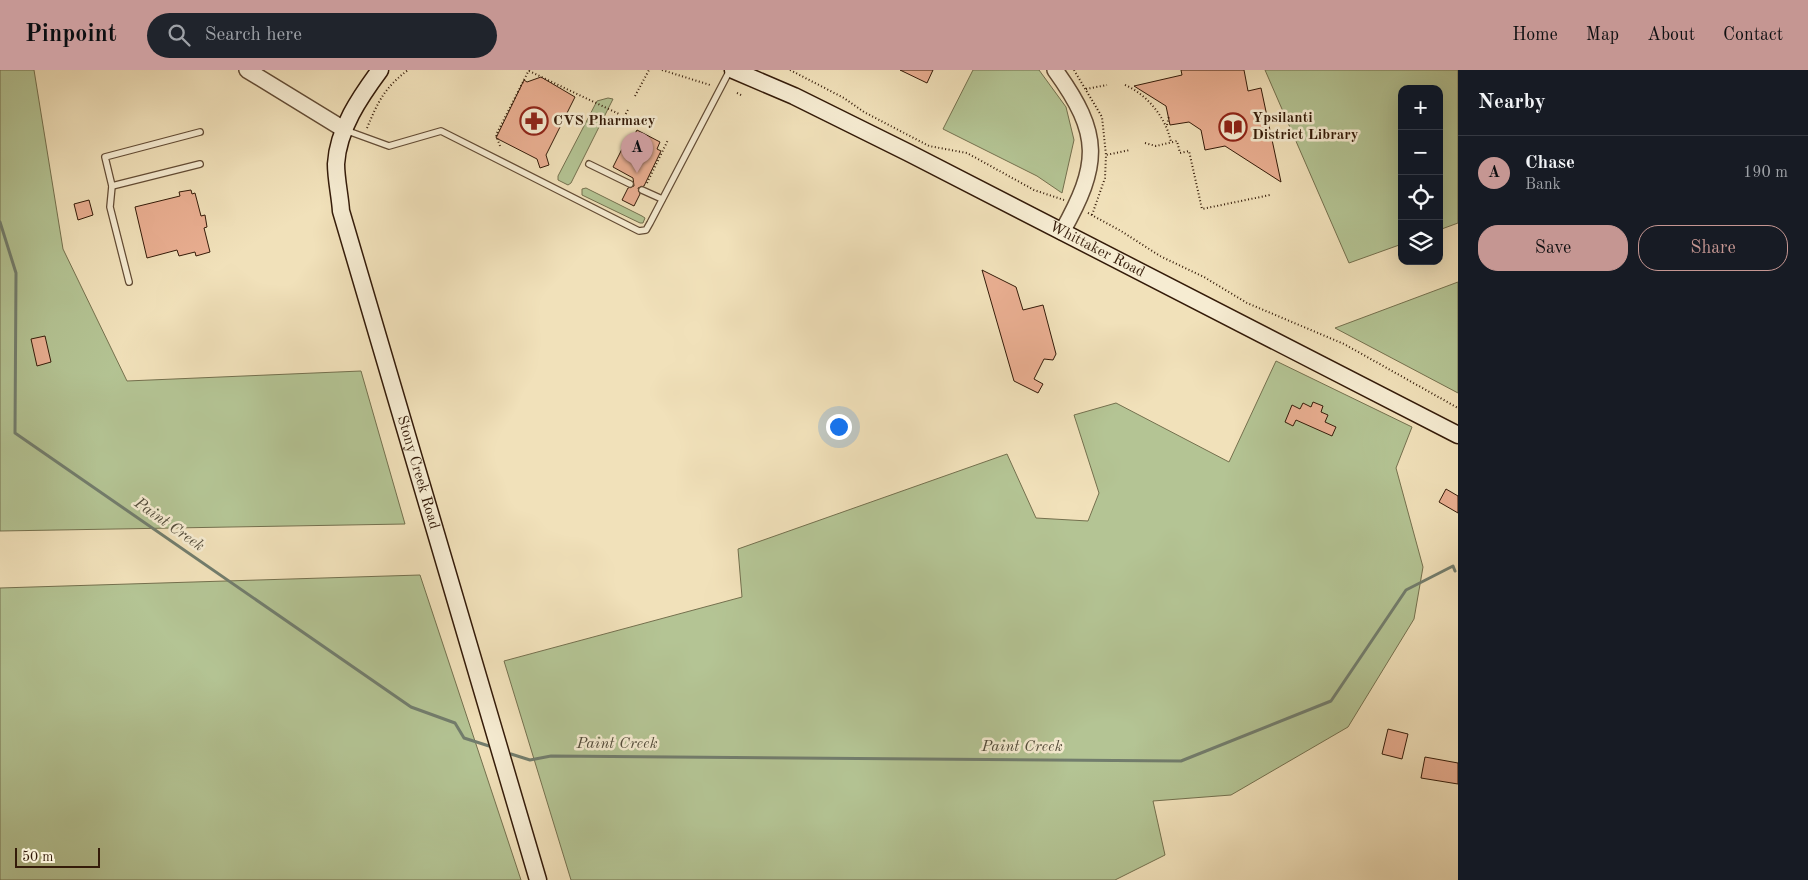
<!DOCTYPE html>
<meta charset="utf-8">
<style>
body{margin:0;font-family:"Old Standard TT",serif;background:#20242c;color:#f1f3f6}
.controls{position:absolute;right:15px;top:15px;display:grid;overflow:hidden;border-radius:10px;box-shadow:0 5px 20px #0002}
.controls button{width:45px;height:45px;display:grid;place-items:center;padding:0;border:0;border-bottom:1px solid #363941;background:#171b24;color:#f1f3f6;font:25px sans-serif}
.scale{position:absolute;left:15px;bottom:12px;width:85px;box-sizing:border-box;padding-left:5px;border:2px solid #341b09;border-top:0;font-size:14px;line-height:18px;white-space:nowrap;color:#341b09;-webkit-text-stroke:4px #f6ecd2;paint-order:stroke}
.you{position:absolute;left:838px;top:356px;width:18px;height:18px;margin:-12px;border:4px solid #fff;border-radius:50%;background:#1a73e8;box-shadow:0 0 0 8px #1a73e833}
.badge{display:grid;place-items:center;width:32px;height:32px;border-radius:50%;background:#c59692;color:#111;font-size:16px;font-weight:700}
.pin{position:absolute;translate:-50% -41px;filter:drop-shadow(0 1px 2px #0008)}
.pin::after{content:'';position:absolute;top:26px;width:18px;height:15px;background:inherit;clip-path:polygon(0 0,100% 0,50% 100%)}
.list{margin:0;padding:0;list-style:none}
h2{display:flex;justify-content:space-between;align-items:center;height:65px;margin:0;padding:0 20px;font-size:21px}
h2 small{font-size:16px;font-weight:400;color:#9ea1a6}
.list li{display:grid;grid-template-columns:32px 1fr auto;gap:15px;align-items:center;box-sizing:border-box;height:75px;padding:0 20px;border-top:1px solid #363941}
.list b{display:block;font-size:19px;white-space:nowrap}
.list p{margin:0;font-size:16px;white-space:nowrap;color:#9ea1a6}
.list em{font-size:16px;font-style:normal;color:#9ea1a6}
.actions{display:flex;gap:10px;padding:15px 20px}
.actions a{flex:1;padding:11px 0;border:1px solid #c59692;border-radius:20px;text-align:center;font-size:18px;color:#c59692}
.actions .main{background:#c59692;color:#111}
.icon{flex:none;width:28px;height:28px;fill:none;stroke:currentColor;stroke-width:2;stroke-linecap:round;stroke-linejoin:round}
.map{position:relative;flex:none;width:1458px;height:810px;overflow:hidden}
header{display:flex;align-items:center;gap:30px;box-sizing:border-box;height:70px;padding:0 25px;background:#c59692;color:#111}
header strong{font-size:24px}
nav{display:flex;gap:28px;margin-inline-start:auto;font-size:18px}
.search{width:350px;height:45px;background:#20242c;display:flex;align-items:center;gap:12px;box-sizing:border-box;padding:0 18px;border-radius:28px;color:#9ea1a6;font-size:19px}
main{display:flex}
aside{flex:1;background:#171b24}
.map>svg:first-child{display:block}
.green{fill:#b4c494;stroke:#74704e}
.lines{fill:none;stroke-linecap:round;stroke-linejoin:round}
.stream{stroke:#727d6d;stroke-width:3}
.building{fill:#eaaf92;stroke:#341b09}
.service-casing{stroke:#634c35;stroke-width:8}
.tertiary-casing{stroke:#634c35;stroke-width:18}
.secondary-casing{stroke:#341b09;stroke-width:19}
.path{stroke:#341b09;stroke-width:2;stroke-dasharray:1 2.5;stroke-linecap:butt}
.service{stroke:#f6ecd2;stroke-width:5.5}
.tertiary{stroke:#f6ecd2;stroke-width:15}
.secondary{stroke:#f6ecd2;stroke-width:16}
.labels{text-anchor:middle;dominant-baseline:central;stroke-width:5;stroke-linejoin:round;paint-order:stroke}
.poi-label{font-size:15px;font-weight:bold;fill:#341b09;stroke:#f6ecd2;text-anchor:start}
.street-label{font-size:15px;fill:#341b09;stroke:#f6ecd2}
.water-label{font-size:16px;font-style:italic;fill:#534c3b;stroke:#f6ecd2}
</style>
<header>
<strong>Pinpoint</strong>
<div class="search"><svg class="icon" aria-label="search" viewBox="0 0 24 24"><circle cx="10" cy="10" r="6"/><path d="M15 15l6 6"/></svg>Search here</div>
<nav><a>Home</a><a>Map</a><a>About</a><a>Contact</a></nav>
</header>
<main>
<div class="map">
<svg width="1458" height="810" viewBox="0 0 1458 810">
<rect width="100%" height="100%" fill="#f1e1ba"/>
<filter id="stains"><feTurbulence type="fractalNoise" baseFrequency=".004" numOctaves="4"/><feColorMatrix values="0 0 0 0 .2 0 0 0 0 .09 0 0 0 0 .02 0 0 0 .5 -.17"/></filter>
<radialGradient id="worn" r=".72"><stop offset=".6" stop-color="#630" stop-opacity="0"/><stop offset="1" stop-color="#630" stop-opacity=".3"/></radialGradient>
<g class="green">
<polygon points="0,0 34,0 63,179 127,311 361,301 405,454 0,461"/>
<polygon points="973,0 1039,0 1066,37 1074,70 1062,123 1037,106 943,59"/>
<polygon points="1265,0 1458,0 1458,153 1439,160 1439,19 1402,19 1402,174 1349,193"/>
<polygon points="608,28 613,29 571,113 568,115 558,110 558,106 597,31"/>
<polygon points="586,118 642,146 645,148 643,153 640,153 582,125 582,119"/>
<polygon points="1458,212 1458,323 1335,258"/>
<polygon points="1276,291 1412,357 1396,398 1423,497 1414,549 1348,657 1231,725 1153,731 1165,785 1115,810 571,810 504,591 742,527 738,479 1007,384 1036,448 1088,451 1099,423 1074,345 1116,333 1229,392"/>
<polygon points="420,505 521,810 0,810 0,518"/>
</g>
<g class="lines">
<g class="stream">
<polyline points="0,152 16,203 15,363 411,637 455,653 464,668 489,676"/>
<polyline points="511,684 530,690 551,686 1181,691 1331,631 1406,520 1453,496 1455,501"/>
</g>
</g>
<g class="building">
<polygon points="900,0 933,0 927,13"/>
<polygon points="1181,0 1244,0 1248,21 1261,18 1281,112 1225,76 1205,80 1201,60 1189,52 1170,55 1166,36 1134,16 1182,5"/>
<polygon points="541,7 575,27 546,85 549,95 540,98 537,89 496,68 524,10 527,12"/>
<polygon points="637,60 660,72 657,79 661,81 644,116 638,118 640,124 634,136 622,130 628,118 634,116 633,108 613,97 629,65 633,67"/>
<polygon points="191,120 192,124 195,123 201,146 205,145 207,157 204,158 210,182 196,186 195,182 179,186 177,180 147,188 135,137 180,126 179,122"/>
<polygon points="89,130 93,145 78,150 74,134"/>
<polygon points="982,200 1016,217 1023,240 1043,235 1056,284 1053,290 1044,289 1034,309 1043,314 1038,323 1014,311"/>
<polygon points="45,266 51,292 37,296 31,269"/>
<polygon points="1313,332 1323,336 1321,342 1328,345 1325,352 1336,357 1332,366 1296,350 1293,356 1285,352 1292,335 1300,339 1303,333 1311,337"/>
<polygon points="1446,419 1458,426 1458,443 1439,432"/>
<polygon points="1388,659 1408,664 1402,689 1382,684"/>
<polygon points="1425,687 1458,693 1458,714 1421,708"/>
</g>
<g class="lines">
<g class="service-casing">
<g id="service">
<polyline points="345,60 389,76 441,61 639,161 646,160 650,153 730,0"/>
<polyline points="589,94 630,114"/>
<polyline points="112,116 200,94"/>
<polyline points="642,120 662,129"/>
<polyline points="129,212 110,137 112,116 105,87 200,62"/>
</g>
</g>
<g class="tertiary-casing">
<g id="tertiary">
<polyline points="247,0 345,60"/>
<path d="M1055 0C1102 65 1100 94 1062 162"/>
</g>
</g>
<g class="secondary-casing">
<g id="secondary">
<path id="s1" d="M380 0C360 27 338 59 336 94 336 109 340 126 341 141L538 810"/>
<path id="s2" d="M733 0 794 26 909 83 1458 365"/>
</g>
</g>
<g class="path">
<polyline points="662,0 710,15"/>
<polyline points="790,0 844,28 864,42 929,76 967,83 1034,120 1064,130"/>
<polyline points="1074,0 1102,47 1106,85"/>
<polyline points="529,1 619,44"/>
<path d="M1125 15C1148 25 1166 48 1171 72"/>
<polyline points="1086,19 1107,15"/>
<polyline points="737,23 743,26"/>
<polyline points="635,26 649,0"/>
<polyline points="624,47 629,38"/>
<polyline points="1167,55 1169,46"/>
<path d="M367 58C378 32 384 18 408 0"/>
<polyline points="1145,73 1156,76 1177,71 1180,83 1189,81 1202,139 1270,125"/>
<polyline points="500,76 496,65 529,0"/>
<polyline points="647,113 668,70"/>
<polyline points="1088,143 1121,161 1160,186 1204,207 1247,233 1344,274 1458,338"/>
<polyline points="1092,145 1105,108 1106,85 1130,80"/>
</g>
<use href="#service" class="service"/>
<use href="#tertiary" class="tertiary"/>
<use href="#secondary" class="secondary"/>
</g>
<defs>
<g id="pharmacy-ring" transform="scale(1.4375)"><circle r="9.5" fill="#f6ecd2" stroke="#8f2418" stroke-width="1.5"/><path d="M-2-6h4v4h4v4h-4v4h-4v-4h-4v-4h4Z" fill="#8f2418"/></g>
<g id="library-ring" transform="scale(1.4375)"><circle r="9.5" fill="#f6ecd2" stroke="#8f2418" stroke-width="1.5"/><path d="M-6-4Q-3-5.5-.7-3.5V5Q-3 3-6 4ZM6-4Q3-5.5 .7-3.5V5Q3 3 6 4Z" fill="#8f2418"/></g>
</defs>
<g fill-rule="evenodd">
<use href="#pharmacy-ring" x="534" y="51"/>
<use href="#library-ring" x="1233" y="57"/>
</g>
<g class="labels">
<g class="poi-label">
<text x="1252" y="48">Ypsilanti<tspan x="1252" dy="17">District Library</tspan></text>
<text x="553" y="51">CVS Pharmacy</text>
</g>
<g class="street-label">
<text stroke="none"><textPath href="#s2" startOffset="406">Whittaker Road</textPath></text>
<text stroke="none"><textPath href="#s1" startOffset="425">Stony Creek Road</textPath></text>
</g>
<g class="water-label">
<text transform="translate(169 455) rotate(35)">Paint Creek</text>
<text x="617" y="674">Paint Creek</text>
<text x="1022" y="677">Paint Creek</text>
</g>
</g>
<rect width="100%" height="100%" filter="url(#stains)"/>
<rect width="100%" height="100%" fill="url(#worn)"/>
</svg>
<div class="controls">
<button>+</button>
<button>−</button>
<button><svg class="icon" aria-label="locate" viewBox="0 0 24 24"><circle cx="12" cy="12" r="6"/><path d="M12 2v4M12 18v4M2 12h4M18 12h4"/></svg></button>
<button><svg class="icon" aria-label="layers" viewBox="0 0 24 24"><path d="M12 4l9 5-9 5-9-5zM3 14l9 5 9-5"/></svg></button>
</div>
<div class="scale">50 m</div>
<div class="you"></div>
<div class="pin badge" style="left:637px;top:103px">A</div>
</div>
<aside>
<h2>Nearby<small></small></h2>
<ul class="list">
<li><span class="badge">A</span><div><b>Chase</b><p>Bank</p></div><em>190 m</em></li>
</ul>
<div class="actions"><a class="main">Save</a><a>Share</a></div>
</aside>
</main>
